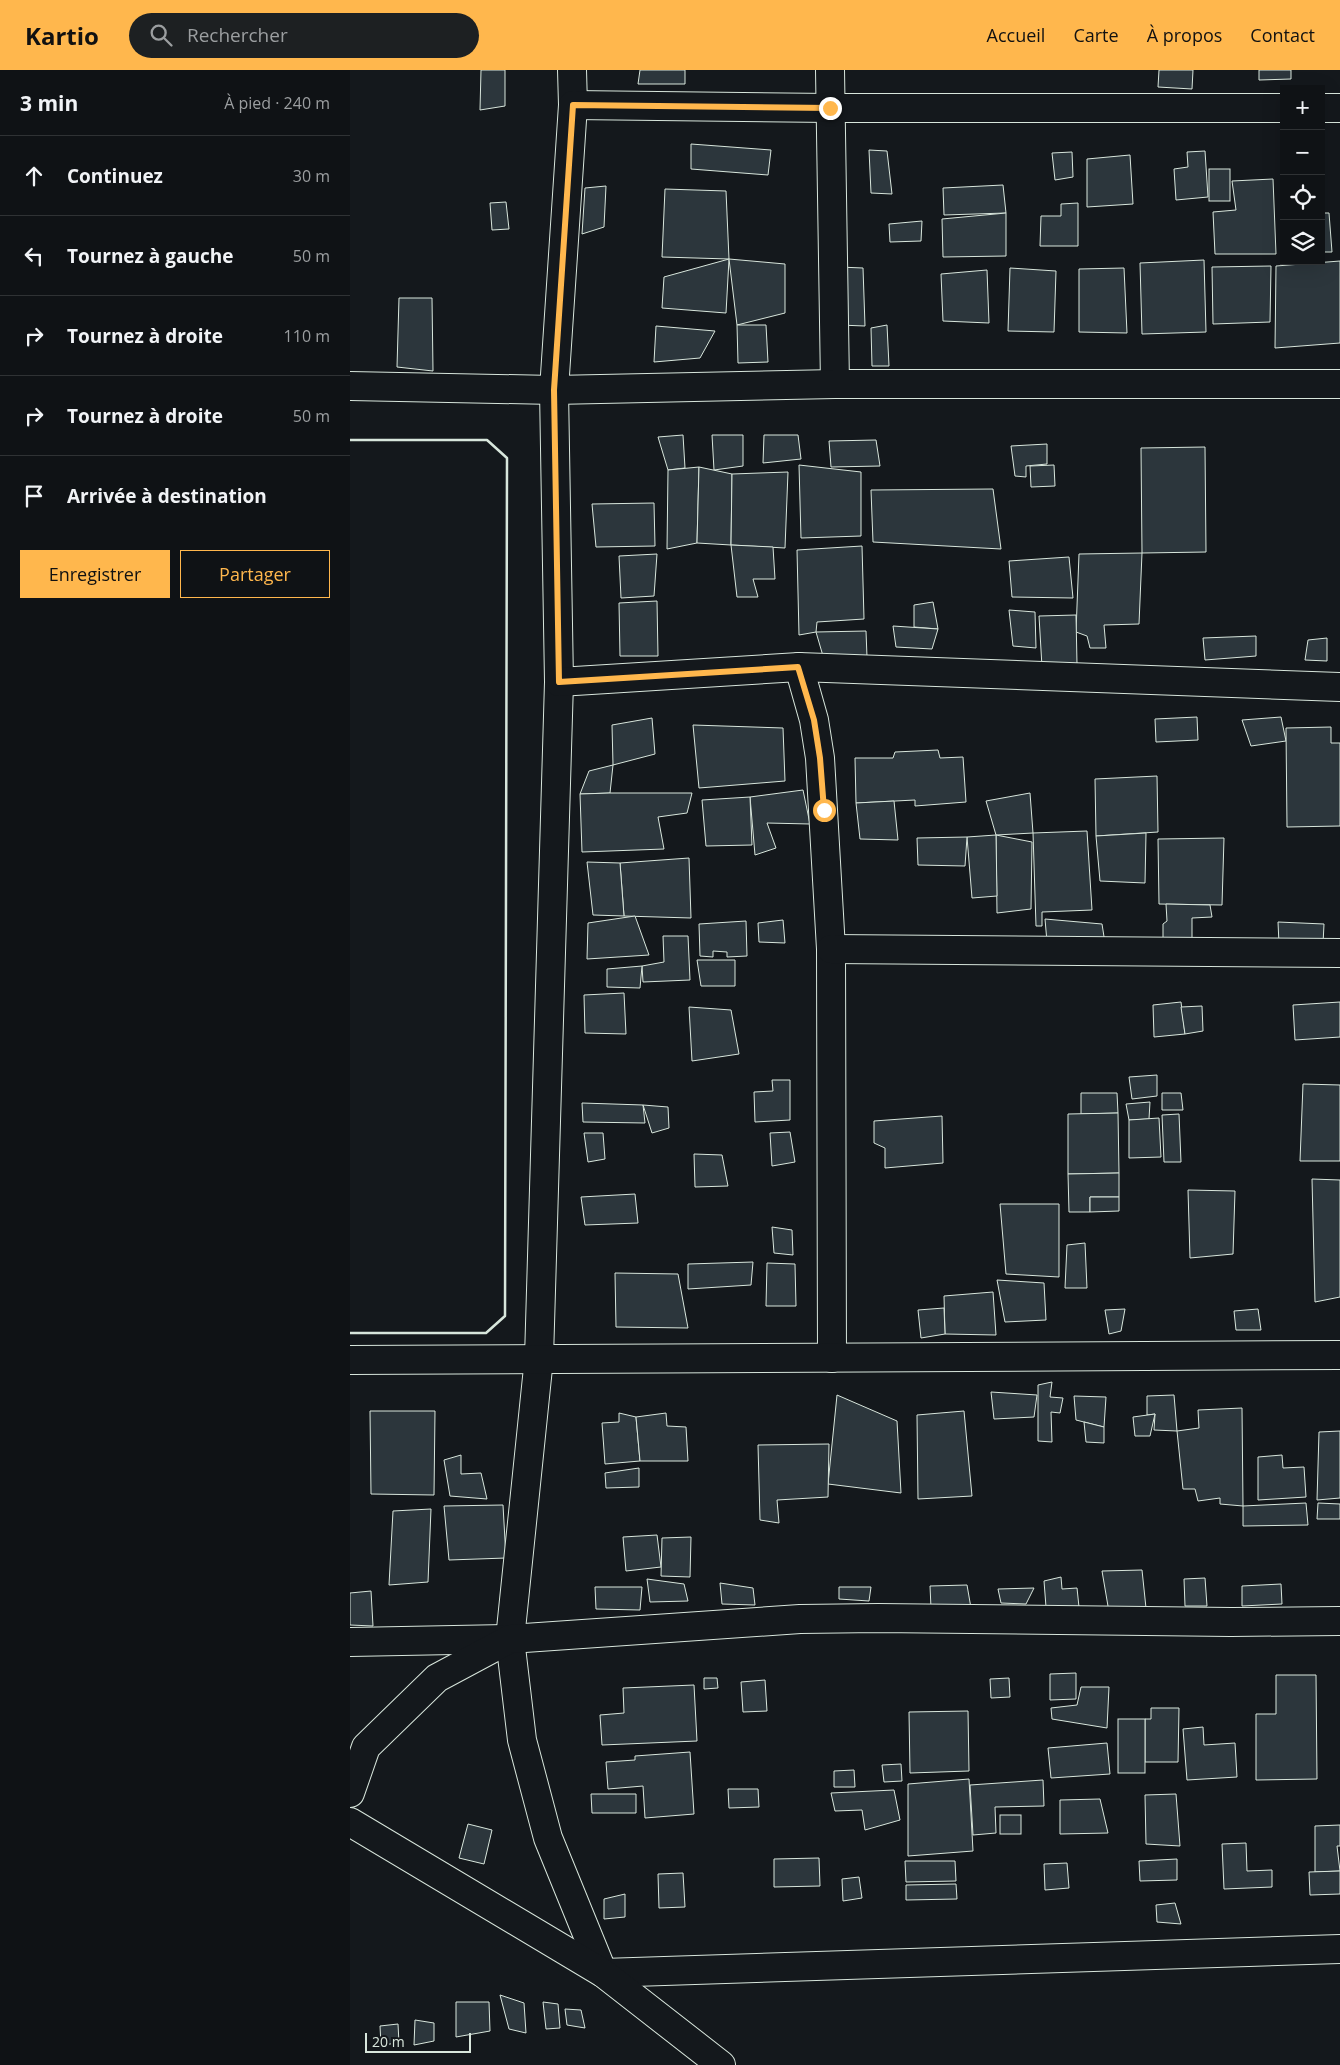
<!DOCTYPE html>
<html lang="fr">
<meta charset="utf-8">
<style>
body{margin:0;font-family:"Open Sans",sans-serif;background:#1d2022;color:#f1f3f6}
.controls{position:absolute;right:15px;top:15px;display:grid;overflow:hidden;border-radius:0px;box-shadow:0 5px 20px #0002}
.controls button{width:45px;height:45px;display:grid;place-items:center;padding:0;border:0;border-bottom:1px solid #2f3234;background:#0f1215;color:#f1f3f6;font:25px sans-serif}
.scale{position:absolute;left:15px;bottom:12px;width:106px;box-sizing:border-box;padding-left:5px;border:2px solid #d8e6dc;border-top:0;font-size:14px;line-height:18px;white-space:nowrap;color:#d8e6dc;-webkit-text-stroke:4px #14181c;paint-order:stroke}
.stop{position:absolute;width:15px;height:15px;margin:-11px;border:4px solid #ffb74d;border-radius:50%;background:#fff}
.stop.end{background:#ffb74d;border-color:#fff;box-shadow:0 1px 5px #0008}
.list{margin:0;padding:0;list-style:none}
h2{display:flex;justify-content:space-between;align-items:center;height:65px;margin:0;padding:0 20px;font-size:21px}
h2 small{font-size:16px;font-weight:400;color:#9b9ea0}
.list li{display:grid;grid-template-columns:32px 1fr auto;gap:15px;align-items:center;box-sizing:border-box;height:80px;padding:0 20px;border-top:1px solid #2f3234}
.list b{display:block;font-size:19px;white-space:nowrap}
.list em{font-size:16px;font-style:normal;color:#9b9ea0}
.actions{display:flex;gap:10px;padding:15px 20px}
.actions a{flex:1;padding:11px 0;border:1px solid #ffb74d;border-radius:0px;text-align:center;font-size:18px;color:#ffb74d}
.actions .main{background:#ffb74d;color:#111}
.icon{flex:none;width:28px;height:28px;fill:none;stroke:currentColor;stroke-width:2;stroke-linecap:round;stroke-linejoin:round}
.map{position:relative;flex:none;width:990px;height:1995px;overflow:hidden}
header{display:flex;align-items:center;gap:30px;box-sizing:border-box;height:70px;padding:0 25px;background:#ffb74d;color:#111}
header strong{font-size:24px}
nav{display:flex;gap:28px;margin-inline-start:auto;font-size:18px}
.search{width:350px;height:45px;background:#1d2022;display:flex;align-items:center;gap:12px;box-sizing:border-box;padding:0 18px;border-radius:28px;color:#9b9ea0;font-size:19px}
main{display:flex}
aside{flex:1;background:#0f1215}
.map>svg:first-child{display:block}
.building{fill:#2c363c;stroke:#d8e6dc}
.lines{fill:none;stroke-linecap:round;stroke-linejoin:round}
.street-casing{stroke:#d8e6dc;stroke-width:30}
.street{stroke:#14181c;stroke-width:28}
.wall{stroke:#d8e6dc;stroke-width:2.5}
.route{stroke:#ffb74d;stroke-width:6}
</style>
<header>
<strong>Kartio</strong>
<div class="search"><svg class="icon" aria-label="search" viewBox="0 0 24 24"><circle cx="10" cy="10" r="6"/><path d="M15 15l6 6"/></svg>Rechercher</div>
<nav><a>Accueil</a><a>Carte</a><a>À propos</a><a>Contact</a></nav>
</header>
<main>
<aside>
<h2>3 min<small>À pied · 240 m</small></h2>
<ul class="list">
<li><svg class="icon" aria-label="ahead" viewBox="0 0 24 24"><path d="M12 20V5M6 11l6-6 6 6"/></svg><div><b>Continuez</b></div><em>30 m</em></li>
<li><svg class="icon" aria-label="left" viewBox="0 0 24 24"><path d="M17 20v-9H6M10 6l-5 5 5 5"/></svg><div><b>Tournez à gauche</b></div><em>50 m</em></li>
<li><svg class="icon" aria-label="right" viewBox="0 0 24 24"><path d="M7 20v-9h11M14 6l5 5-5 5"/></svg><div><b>Tournez à droite</b></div><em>110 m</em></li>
<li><svg class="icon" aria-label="right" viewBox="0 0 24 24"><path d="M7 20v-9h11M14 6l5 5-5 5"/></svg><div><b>Tournez à droite</b></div><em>50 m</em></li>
<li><svg class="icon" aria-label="arrive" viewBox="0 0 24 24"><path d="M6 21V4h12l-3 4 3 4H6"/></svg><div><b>Arrivée à destination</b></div></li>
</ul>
<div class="actions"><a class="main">Enregistrer</a><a>Partager</a></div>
</aside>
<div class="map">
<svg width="990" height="1995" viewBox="0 0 990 1995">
<rect width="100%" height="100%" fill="#14181c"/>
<g class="building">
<polygon points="131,0 155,0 155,36 130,40"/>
<polygon points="290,0 335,0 335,14 288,14"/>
<polygon points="809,0 843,0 842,19 808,17"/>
<polygon points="909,0 941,0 941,9 909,10"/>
<polygon points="341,74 421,80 418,105 341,99"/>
<polygon points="519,80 537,81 542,124 521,123"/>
<polygon points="855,81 858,127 826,130 824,99 838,97 837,82"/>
<polygon points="722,82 723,107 705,110 702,83"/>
<polygon points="780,85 783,134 737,137 737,89"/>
<rect x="859" y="99" width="21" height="32"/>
<polygon points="923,109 926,184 865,184 863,142 886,140 882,111"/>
<polygon points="653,115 656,143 594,145 593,118"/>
<polygon points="256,116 254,157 232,164 235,118"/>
<polygon points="315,119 376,121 379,189 312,187"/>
<polygon points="156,132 159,159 142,160 140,133"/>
<polygon points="728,133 728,176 690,176 691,146 711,146 711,134"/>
<polygon points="931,135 934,135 934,184"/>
<polygon points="656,143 656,186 593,187 592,149"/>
<polygon points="971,143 979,143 982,182 971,182"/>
<polygon points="572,151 571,171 540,172 539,154"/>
<polygon points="379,189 376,243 312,238 314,207"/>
<polygon points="379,189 435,194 435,243 387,255"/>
<polygon points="854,190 856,262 792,264 790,193"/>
<polygon points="990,191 990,273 925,278 926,196"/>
<polygon points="921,196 920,252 863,254 862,197"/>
<polygon points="489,197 513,198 515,256 489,255"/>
<polygon points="660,198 706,201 704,262 658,261"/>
<polygon points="774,198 777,263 729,262 729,199"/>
<polygon points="637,200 639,253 593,251 591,204"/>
<polygon points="49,228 82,228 83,301 47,297"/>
<polygon points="387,255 416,255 418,292 388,293"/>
<polygon points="537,255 539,296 522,296 521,258"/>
<polygon points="306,256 365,261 350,288 304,292"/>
<polygon points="333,365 335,398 318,400 308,367"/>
<polygon points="362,365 393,365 393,396 364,400"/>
<polygon points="414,365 448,365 451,389 413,393"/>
<polygon points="526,370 530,396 481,397 479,371"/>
<polygon points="697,374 697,394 676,396 676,407 665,406 661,376"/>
<polygon points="855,377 856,482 792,483 791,378"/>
<polygon points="449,395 511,402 511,466 451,468"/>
<polygon points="704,395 705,416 681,417 680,396"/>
<polygon points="349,397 347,473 317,479 318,400"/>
<polygon points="349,397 382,404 381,475 347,473"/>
<polygon points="438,402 435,478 381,475 382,404"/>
<polygon points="643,419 651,479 523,472 521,420"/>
<polygon points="304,433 305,476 246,477 242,434"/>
<polygon points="381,475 423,477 425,509 403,509 408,527 387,527"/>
<polygon points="512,476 514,549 467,552 466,562 449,565 447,480"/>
<polygon points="792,483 789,554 754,555 756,578 740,578 737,566 726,562 729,484"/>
<polygon points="307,484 304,526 271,528 269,486"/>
<polygon points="719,487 723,528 662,527 659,491"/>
<polygon points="307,531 308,586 270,586 269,533"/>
<polygon points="583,532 588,559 564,557 564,535"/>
<polygon points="659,540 685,542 686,578 663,576"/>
<polygon points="726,545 727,594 692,597 689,546"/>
<polygon points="543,556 588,559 582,579 546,577"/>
<polygon points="516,561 517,587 473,586 466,562"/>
<polygon points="906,566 906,586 855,590 853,568"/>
<polygon points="977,568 977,591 955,590 958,570"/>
<polygon points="847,647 848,670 806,672 805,649"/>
<polygon points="931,647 936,671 901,676 892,650"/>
<polygon points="302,648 305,684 263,695 262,655"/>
<polygon points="343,655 433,658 435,711 349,718"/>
<polygon points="981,657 981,673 990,673 990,756 937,757 936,658"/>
<polygon points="588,680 590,688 613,687 616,732 565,736 565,730 506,733 505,688 543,688 545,682"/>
<polygon points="263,695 260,723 230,724 239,701"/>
<polygon points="807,706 808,762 746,766 745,709"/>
<polygon points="453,720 460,754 417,753 426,778 405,785 400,727"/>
<polygon points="260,723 342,723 337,743 308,747 314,779 232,782 230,724"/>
<polygon points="680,723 683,763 646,765 636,731"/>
<polygon points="400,727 402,775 356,776 352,730"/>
<polygon points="544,731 548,770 510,769 506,733"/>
<polygon points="737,761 742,840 692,842 692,856 686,856 683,763"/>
<polygon points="796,763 795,813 750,811 746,766"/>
<polygon points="646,765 682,772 681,839 647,843"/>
<polygon points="646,765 647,826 622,828 617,767"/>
<polygon points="617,767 615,796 568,795 567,768"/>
<polygon points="874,768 872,835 809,834 808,769"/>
<polygon points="339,788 341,848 274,846 270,793"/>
<polygon points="237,792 270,793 274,846 243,845"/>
<polygon points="816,834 860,835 862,847 842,848 842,869 813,872 813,854 817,851"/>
<polygon points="285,846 299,885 237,889 238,853"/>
<polygon points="695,849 752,854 755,873 697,872"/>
<polygon points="433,850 435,873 409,872 408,853"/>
<polygon points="396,851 397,886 377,887 377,882 363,881 363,887 350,886 349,854"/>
<polygon points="928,852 974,854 973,874 929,874"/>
<polygon points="313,866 338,866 340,910 293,912 292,896 314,892"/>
<polygon points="347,890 385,890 385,916 351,916"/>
<polygon points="292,896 290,918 257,917 257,899"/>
<polygon points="274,923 276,964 235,963 234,925"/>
<polygon points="831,932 835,964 804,967 803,935"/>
<polygon points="990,932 990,967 945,970 943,935"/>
<polygon points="852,936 853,961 835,964 831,937"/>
<polygon points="339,937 381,940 389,984 342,991"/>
<polygon points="807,1005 807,1026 782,1029 779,1007"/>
<polygon points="422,1010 440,1010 440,1050 405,1052 404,1022 423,1021"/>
<polygon points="953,1014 990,1015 990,1091 950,1091"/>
<polygon points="731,1023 767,1023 768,1043 731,1044"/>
<polygon points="812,1023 831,1023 833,1040 812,1040"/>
<polygon points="800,1032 799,1049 779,1050 776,1034"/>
<polygon points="232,1033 293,1035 295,1053 233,1052"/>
<polygon points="293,1035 318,1037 319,1058 302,1063"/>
<polygon points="768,1043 769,1103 718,1104 718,1044"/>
<polygon points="829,1044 831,1092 814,1092 812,1045"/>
<polygon points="592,1046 593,1093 535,1098 535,1078 524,1073 524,1051"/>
<polygon points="809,1048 811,1087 779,1088 779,1050"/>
<polygon points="440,1062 445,1092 422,1096 420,1063"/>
<polygon points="234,1063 253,1063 255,1089 238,1092"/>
<polygon points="344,1084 372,1085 378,1116 345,1117"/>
<polygon points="769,1103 769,1127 740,1127 740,1142 719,1142 718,1104"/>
<polygon points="962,1109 990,1110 990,1227 965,1232"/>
<polygon points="838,1120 885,1121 883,1184 840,1188"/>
<polygon points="285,1124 288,1153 235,1155 231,1127"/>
<polygon points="740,1127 769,1127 769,1141 740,1142"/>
<polygon points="650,1134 709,1134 709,1207 656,1204"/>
<polygon points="422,1157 442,1160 443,1185 424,1183"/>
<polygon points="735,1173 737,1218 715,1218 717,1175"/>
<polygon points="403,1192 401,1215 338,1219 338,1194"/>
<polygon points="417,1193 445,1194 446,1236 416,1236"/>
<polygon points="265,1203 328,1204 338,1258 266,1257"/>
<polygon points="647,1210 694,1213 696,1250 655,1252"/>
<polygon points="643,1222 646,1265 595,1264 594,1226"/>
<polygon points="594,1238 595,1264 571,1268 568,1240"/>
<polygon points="775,1239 771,1261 759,1264 755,1240"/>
<polygon points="908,1239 911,1260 886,1260 884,1241"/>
<polygon points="702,1312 700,1327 713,1328 710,1343 701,1342 702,1372 688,1371 688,1315"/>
<polygon points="641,1322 687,1325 684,1347 644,1349"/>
<polygon points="487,1325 547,1351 551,1423 478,1414"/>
<polygon points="824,1325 827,1361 804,1360 805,1344 797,1345 797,1326"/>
<polygon points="724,1326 756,1327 754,1357 726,1350"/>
<polygon points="892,1338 893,1436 870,1434 870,1428 848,1431 845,1419 833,1419 827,1361 849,1358 848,1340"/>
<polygon points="20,1341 85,1341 84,1425 21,1424"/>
<polygon points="614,1341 622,1426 568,1429 567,1345"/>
<polygon points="269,1343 286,1347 290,1391 255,1394 252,1353 269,1352"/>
<polygon points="316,1343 317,1356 336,1357 338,1391 290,1391 286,1347"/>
<polygon points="805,1344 800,1366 785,1366 783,1347"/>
<polygon points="734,1352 754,1357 754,1373 736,1372"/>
<polygon points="990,1361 990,1428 967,1430 969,1362"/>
<polygon points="479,1374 478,1427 427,1430 429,1453 410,1450 408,1375"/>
<polygon points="111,1385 111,1404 131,1403 137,1429 100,1426 94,1390"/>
<polygon points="932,1385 933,1398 954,1397 956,1427 908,1430 908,1387"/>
<polygon points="289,1398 289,1417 256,1418 255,1403"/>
<polygon points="956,1433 958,1455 893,1456 893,1436"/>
<polygon points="968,1433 990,1434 990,1449 967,1449"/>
<polygon points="153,1435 156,1488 99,1490 94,1436"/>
<polygon points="81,1439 78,1512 39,1515 43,1441"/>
<polygon points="307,1465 311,1497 276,1501 273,1467"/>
<polygon points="341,1467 340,1507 311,1506 312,1468"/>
<polygon points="792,1500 796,1538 759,1542 752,1501"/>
<polygon points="711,1507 712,1519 727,1518 729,1537 696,1537 694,1511"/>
<polygon points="855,1508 857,1536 835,1536 834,1509"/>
<polygon points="297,1509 334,1514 338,1531 300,1532"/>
<polygon points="370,1513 403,1518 405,1535 372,1534"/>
<polygon points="931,1514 932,1534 892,1536 892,1516"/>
<polygon points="617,1515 621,1538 581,1538 580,1516"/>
<polygon points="245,1517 292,1517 290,1540 246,1539"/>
<polygon points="489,1517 521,1517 519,1531 489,1529"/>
<polygon points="684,1518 676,1534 651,1533 648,1519"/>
<polygon points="21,1521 23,1556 0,1555 0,1523"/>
<polygon points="726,1603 726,1629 700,1630 700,1604"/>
<polygon points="926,1605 966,1605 967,1709 906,1710 906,1644 926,1644"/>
<polygon points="354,1608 367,1608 368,1618 354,1619"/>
<polygon points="659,1608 660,1627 641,1628 640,1609"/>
<polygon points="415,1610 417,1641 393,1642 391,1612"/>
<polygon points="344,1615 347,1671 252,1675 250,1645 274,1643 273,1618"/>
<polygon points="731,1617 759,1617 757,1658 702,1649 701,1638 727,1635"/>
<polygon points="801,1638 829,1638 828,1692 795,1692 795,1649 801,1649"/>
<polygon points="618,1641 619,1701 560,1703 559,1642"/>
<rect x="768" y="1649" width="27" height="54"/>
<polygon points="853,1657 854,1675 885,1673 887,1707 837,1710 833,1659"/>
<polygon points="757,1673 760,1704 701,1708 698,1678"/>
<polygon points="340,1682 344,1744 295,1748 293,1716 258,1719 256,1692 285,1690 285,1686"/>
<polygon points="551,1694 552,1711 534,1712 532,1695"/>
<polygon points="504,1700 505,1717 484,1717 484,1701"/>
<polygon points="619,1709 623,1781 558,1786 558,1714"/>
<polygon points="693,1710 694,1736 645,1737 646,1763 623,1765 620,1715"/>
<polygon points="378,1719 408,1719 409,1737 379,1738"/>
<polygon points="544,1720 550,1750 515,1760 512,1740 485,1741 481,1723"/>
<polygon points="241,1724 286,1724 286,1743 242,1743"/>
<polygon points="826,1724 830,1776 796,1774 795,1725"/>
<polygon points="750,1729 758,1763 710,1764 710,1730"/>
<rect x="650" y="1745" width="21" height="19"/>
<polygon points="118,1754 142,1760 134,1794 109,1788"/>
<polygon points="990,1755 990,1776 987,1776 990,1801 965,1802 965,1756"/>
<polygon points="896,1773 897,1801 922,1800 922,1817 874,1819 872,1774"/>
<polygon points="469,1788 470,1816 424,1817 424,1789"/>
<polygon points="827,1789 827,1810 790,1811 789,1791"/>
<polygon points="555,1791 605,1791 606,1811 556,1812"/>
<polygon points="717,1793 719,1818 695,1820 694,1794"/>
<polygon points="990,1801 990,1824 960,1825 959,1802"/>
<polygon points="333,1803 335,1837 309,1838 308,1804"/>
<polygon points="509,1807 512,1828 493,1831 492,1809"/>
<polygon points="606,1814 607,1829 556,1830 556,1815"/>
<polygon points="275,1824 275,1847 254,1849 254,1829"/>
<polygon points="825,1833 831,1854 807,1852 806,1835"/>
<polygon points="150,1925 174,1933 176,1963 159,1959"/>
<polygon points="106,1932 139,1932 140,1961 106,1967"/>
<polygon points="193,1932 208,1934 210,1958 196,1959"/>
<polygon points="215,1939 231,1940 235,1958 217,1955"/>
<polygon points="65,1950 84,1953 84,1971 64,1975"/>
<polygon points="48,1954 49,1973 31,1975 30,1956"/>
</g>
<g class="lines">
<g class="street-casing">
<g id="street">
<polyline points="222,0 223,35 204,320 209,612 189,1288 160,1569 172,1670 198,1768 253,1903 990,1879"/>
<polyline points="480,0 485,314"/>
<polyline points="223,35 480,38 934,38"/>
<polyline points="971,38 990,38"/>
<polyline points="0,316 204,320 485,314 990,314"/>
<polyline points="449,597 464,650 470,688 481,879 482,1288"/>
<polyline points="209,612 449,597 990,617"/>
<polyline points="481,879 990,883"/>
<polyline points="0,1290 990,1285"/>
<polyline points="0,1572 156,1569"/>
<polyline points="0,1723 16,1677 87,1608 160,1569 450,1549 528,1548 881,1552 990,1551"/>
<polyline points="0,1752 253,1903 371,1995"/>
</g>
</g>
<use href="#street" class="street"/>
<polyline class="wall" points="0,370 137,370 157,388 155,1246 136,1263 0,1263"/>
</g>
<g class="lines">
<polyline class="route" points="474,740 470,688 464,650 448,597 209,612 204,320 223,35 480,38"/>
</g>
</svg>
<div class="controls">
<button>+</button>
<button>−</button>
<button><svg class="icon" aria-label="locate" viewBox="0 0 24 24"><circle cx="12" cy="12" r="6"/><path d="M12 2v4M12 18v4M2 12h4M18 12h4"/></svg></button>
<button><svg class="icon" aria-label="layers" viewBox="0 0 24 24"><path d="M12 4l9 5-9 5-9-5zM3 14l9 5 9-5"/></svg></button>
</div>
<div class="scale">20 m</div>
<div class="stop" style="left:474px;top:740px"></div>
<div class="stop end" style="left:480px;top:38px"></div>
</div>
</main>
